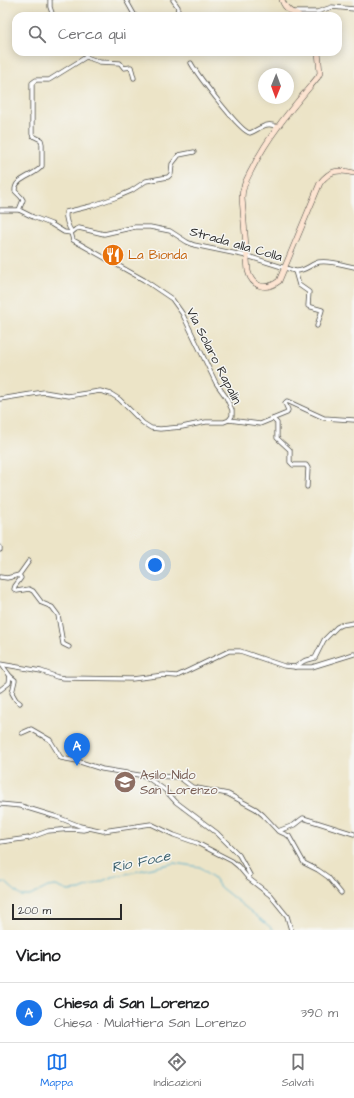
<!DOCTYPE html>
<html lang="it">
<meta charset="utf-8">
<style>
body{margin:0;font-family:"Architects Daughter",sans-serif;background:#f6f6f6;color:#202124}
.compass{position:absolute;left:258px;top:68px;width:36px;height:36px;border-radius:50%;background:#fff;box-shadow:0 2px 10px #0003;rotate:181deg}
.scale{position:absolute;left:12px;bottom:10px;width:110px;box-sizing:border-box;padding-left:4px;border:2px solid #2b2b2b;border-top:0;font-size:11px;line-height:14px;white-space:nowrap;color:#2b2b2b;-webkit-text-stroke:3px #f6f6f2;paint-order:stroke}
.you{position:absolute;left:155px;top:565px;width:14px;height:14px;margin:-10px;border:3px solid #fff;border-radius:50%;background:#1a73e8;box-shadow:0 0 0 6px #1a73e833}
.badge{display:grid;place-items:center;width:26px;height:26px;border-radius:50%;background:#1a73e8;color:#fff;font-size:13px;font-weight:700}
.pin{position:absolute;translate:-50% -33px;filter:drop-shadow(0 1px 2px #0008)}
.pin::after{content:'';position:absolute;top:21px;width:14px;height:12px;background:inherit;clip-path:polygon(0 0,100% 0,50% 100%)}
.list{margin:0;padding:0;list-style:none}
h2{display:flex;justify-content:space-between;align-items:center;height:52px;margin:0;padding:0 16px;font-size:17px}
h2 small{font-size:13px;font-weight:400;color:#757577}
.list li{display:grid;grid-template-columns:26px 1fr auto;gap:12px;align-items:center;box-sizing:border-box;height:60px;padding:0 16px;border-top:1px solid #e0e0e0}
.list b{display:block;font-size:15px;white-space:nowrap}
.list p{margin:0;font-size:13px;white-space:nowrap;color:#757577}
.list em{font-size:13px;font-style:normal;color:#757577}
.icon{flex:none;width:22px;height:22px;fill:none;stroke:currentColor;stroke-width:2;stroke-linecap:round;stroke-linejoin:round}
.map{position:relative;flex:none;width:354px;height:930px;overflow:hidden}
.search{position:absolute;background:#fff;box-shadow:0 2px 10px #0003;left:12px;right:12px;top:12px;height:44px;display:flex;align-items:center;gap:10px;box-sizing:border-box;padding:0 14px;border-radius:12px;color:#757577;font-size:15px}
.sheet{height:112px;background:#fff}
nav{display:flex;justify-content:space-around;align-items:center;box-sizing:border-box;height:56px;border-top:1px solid #e0e0e0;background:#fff;font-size:11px;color:#757577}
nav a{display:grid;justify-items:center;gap:2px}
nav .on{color:#1a73e8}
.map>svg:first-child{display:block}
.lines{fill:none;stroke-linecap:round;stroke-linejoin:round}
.stream{stroke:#4cabcb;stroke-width:1}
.street-casing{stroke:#484742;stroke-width:5}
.secondary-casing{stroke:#484742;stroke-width:6}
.street{stroke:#fff;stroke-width:3.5}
.secondary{stroke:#fde4d1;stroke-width:5}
.labels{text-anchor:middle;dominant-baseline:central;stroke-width:3;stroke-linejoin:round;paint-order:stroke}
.street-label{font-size:13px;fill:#2b2b2b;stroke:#f6f6f2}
.food-label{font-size:13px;fill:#c56008;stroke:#f6f6f2;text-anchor:start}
.education-label{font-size:13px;fill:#785e54;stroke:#f6f6f2;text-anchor:start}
.water-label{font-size:14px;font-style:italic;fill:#385e6b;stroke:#f6f6f2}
</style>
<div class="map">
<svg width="354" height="930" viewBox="0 0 354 930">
<rect width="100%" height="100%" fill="#f6f6f2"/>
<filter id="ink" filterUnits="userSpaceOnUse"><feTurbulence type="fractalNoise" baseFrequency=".025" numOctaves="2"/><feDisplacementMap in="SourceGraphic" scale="8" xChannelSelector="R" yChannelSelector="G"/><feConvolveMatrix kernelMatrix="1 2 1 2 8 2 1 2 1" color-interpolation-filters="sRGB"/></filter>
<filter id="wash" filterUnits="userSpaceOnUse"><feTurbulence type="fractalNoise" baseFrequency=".012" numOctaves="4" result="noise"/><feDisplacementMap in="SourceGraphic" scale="16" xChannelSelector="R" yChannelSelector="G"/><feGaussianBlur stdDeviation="0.9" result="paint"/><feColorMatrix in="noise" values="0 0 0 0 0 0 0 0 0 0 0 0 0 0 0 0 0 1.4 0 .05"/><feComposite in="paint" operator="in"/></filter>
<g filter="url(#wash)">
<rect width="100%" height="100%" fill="#ece4c7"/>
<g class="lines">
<polyline class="stream" points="0,883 5,882 21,896 30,896 48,887 56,886 68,891 80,890 112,877 174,863 200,867 214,878 220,887 274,930"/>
</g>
</g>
<g filter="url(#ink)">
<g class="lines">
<g class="street-casing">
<g id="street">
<polyline points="50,0 50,7 53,16"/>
<polyline points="126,0 135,16"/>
<polyline points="173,0 178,7 177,16"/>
<polyline points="292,12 317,12 332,7 354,9"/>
<polyline points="84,52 86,57 100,62 120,63 124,68 131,67 134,78"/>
<path d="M191 63C197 74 240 132 250 133 260 129 266 121 277 127"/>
<polyline points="0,210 19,210 33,217 51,224 64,232 71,233"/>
<path d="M19 210 23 200 21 197 15 191C14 178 35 176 42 166V144L41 140 33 136 32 134V83L36 80H49L86 57"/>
<path d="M72 232C68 227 65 218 66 212L91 206 117 197 131 191 146 181 168 177 171 174 172 164 179 155 194 152"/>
<path d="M71 233 76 229 79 228 104 234 135 227H150L170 231 187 242 194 245 247 256 295 271C304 272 311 264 319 262 330 260 343 265 354 267"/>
<polyline points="295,271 299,285 309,292 308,306 322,310 317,326"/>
<polyline points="0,399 44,392 68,396 100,391 111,394 119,399 143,423 151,428 160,429 182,427 206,422 224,422 229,420 232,416 232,410 226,397 216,383 182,313 172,299 144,280 73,240 71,233"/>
<polyline points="273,419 277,423 277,438 290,450 290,462 293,465 306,465 308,468 307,487"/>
<polyline points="229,420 260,424 287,413 288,410 285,403 287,401 324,418 354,420"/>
<polyline points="0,547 0,550"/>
<polyline points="19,575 29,561"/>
<polyline points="0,577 7,578 19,575 21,578 15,586 14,589 17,591 29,589 33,591 42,603 52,607 58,615 63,644 69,647"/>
<polyline points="0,664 41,671 57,677 64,678 132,679 164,675 177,676 229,651 240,651 284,666 295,667 312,667 354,654"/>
<polyline points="2,665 10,676 15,680 12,693 16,700 20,703"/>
<polyline points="295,667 304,661 315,658 324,640 337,627 341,625 354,623"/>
<polyline points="0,690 9,683 10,676"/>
<polyline points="22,733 31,729 50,740 61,758 77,761 102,769 145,776 165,790 176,802 217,833 239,855 250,875 248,878"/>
<polyline points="145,776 179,777 192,787 228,794 256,809 263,815 278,831 289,836 304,863 318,870 328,877 341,893"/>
<polyline points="0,804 21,806 57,817 80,826 103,831 151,824 174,835 197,843 232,861 238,866 248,878 270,895 287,916 291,930"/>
<polyline points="278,831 294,825 303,818 354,834"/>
<polyline points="0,842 29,838 48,831 72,829 83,830 87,829"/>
</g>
</g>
<g class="secondary-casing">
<g id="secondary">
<path d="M282 0C285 9 291 12 299 16"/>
<path d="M318 52 320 73 318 77C294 106 270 133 253 167 248 177 242 186 242 198L248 271C252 287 266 291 279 281L320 183C330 170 338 169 354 173"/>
</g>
</g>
<use href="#street" class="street"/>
<use href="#secondary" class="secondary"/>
</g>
</g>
<defs>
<g id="restaurant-disc" transform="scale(1.15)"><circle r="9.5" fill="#e8710a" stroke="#f6f6f2"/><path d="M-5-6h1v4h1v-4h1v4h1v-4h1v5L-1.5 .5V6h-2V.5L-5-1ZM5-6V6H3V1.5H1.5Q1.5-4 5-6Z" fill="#fff"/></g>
<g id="school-disc" transform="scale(1.15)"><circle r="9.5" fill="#8d6e63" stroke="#f6f6f2"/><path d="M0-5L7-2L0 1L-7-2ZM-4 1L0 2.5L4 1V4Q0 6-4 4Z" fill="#fff"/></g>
</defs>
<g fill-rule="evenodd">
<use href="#restaurant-disc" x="113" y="255"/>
<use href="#school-disc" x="125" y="782"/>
</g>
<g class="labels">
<g class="street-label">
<text transform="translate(236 244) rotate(16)">Strada alla Colla</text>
<text transform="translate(214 356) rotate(63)">Via Solaro Rapalin</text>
</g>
<g class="food-label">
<text x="128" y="255">La Bionda</text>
</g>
<g class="education-label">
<text x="140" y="775">Asilo Nido<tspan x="140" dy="15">San Lorenzo</tspan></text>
</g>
<g class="water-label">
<text transform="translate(141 862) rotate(-12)">Rio Foce</text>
</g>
</g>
</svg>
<svg class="compass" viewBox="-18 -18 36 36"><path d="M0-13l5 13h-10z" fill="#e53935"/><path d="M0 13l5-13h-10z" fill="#757577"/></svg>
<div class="scale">200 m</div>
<div class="you"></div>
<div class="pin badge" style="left:77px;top:766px">A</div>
<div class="search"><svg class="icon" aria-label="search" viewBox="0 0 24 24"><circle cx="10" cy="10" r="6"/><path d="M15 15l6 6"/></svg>Cerca qui</div>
</div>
<section class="sheet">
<h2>Vicino<small></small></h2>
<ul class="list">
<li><span class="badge">A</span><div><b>Chiesa di San Lorenzo</b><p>Chiesa · Mulattiera San Lorenzo</p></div><em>390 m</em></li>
</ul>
</section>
<nav>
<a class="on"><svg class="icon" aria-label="map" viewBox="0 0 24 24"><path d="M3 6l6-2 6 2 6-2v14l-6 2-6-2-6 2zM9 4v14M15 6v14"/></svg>Mappa</a>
<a><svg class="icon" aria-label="directions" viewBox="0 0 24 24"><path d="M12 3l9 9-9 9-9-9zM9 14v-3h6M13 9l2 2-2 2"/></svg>Indicazioni</a>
<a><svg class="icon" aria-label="saved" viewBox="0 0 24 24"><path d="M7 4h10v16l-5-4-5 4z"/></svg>Salvati</a>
</nav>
